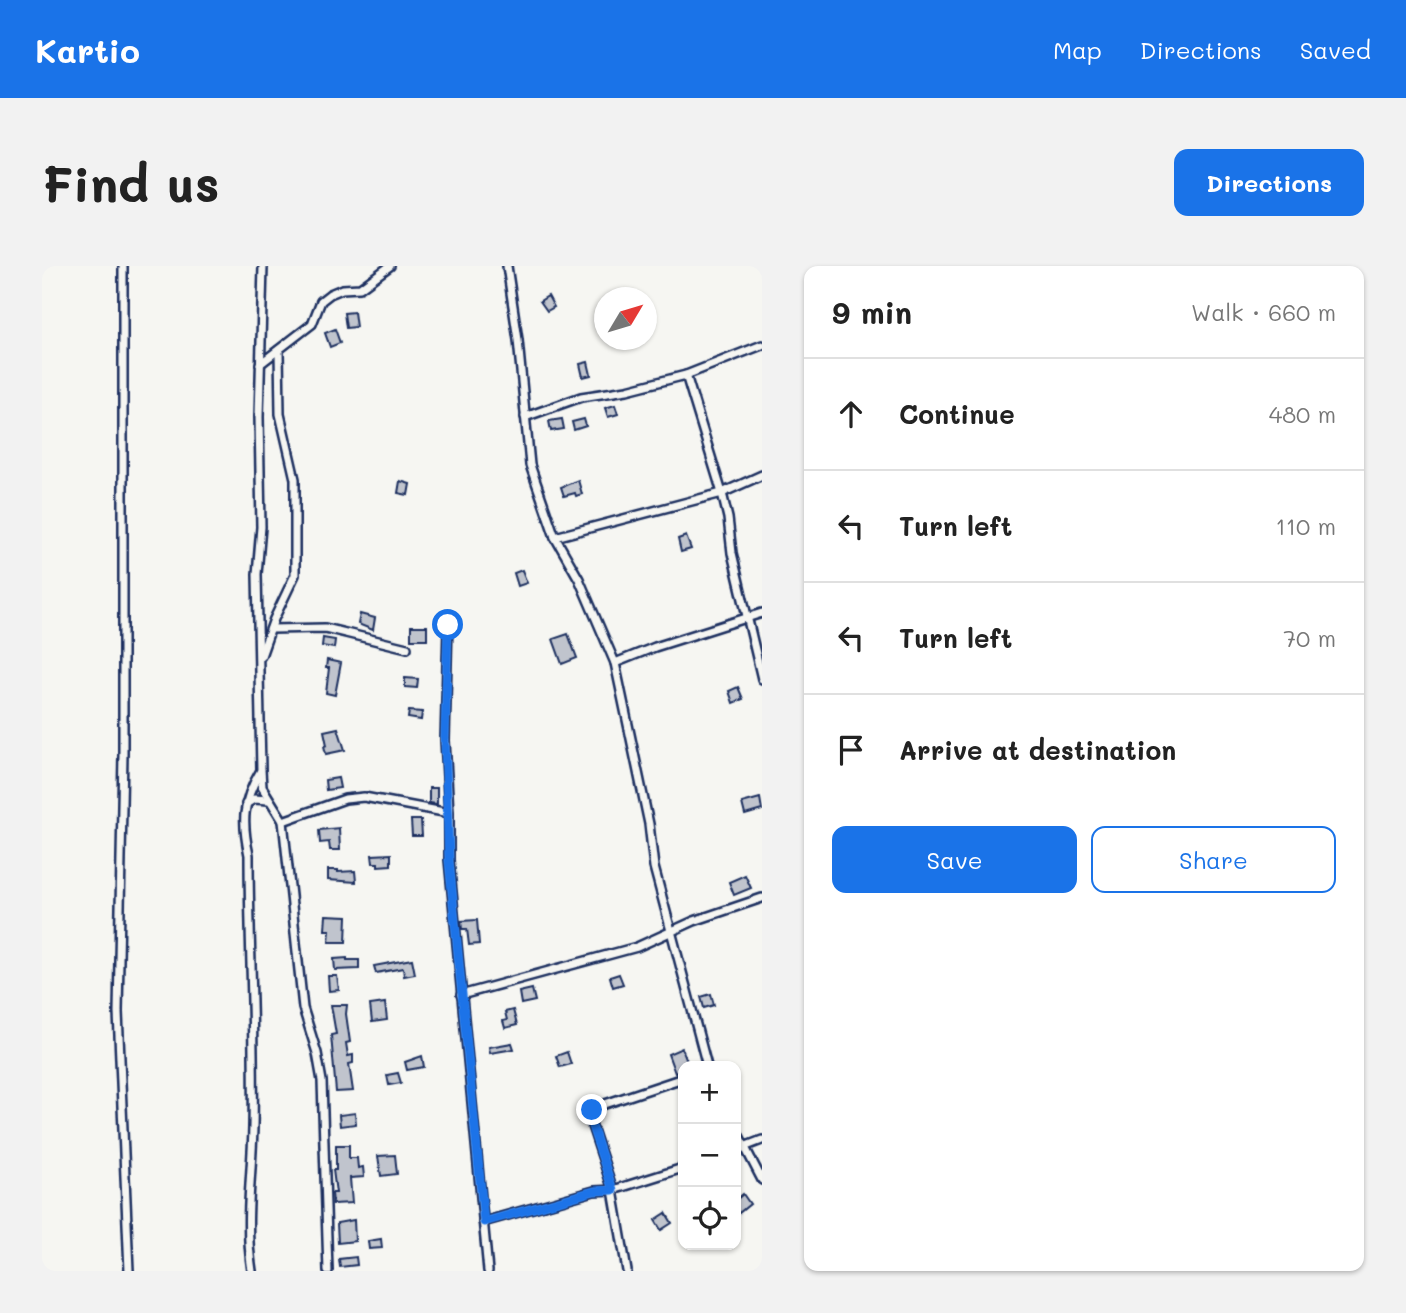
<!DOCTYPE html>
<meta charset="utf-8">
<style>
body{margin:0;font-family:Mali,sans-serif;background:#f2f2f2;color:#222}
.controls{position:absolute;right:21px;bottom:21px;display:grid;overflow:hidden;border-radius:14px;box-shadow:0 2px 5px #0004}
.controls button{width:63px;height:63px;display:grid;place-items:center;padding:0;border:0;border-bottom:2px solid #e0e0e0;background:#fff;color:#222;font:35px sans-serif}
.compass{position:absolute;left:552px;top:21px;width:63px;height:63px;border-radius:50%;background:#fff;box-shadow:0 2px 5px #0004;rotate:52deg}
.stop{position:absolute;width:21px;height:21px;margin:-16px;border:5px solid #1a73e8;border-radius:50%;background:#fff}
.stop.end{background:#1a73e8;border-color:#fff;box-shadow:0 2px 7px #0008}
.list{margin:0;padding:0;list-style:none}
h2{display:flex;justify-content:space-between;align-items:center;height:91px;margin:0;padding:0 28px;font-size:30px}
h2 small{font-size:23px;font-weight:400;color:#767676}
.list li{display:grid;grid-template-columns:46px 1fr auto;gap:21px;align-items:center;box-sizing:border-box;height:112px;padding:0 28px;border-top:2px solid #e0e0e0}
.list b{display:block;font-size:26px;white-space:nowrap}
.list em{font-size:23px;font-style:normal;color:#767676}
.actions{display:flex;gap:14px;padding:21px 28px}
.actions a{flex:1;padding:16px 0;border:2px solid #1a73e8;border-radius:14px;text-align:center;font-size:24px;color:#1a73e8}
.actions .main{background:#1a73e8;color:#fff}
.icon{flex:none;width:38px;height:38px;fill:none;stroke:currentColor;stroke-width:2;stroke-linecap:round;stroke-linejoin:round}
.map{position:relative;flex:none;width:720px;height:1005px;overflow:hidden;border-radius:14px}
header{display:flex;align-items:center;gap:42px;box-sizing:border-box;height:98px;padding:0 35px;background:#1a73e8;color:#fff}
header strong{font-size:33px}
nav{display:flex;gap:38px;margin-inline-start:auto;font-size:24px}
.intro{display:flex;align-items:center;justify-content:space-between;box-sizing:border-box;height:168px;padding:0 42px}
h1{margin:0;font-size:49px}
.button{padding:18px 32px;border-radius:14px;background:#1a73e8;color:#fff;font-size:24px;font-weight:700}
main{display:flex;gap:42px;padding:0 42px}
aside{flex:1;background:#fff;border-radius:14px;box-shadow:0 2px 5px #0004}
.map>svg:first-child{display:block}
.building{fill:#c0c4cd;stroke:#1b2f5e;stroke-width:2}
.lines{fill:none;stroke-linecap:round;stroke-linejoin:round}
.street-casing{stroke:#1b2f5e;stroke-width:12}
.street{stroke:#f6f6f2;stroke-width:7}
.route{stroke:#1a73e8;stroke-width:9}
</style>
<header>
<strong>Kartio</strong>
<nav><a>Map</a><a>Directions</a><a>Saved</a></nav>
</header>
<div class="intro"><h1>Find us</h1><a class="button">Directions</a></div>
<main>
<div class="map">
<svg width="720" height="1005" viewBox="0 0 720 1005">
<rect width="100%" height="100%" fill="#f6f6f2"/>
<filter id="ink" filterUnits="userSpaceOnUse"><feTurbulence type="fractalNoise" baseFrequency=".0143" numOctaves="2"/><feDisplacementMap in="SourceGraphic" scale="14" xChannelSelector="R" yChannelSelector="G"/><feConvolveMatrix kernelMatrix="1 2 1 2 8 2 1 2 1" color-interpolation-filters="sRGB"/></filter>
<g filter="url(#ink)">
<g class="building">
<polygon points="506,30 512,41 505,45 498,35"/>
<polygon points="312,46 314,61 304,62 302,47"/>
<polygon points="293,63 298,77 288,81 283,67"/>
<polygon points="546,96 549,109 541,111 538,98"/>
<polygon points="573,139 576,148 566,151 563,142"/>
<polygon points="520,153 522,163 509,165 507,155"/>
<polygon points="542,153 544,160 532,164 530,156"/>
<polygon points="536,214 540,228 534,230 533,227 522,230 519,221"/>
<polygon points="358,215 368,218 366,229 356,227"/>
<polygon points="644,270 649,283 639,286 636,273"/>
<polygon points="480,304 485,317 476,320 472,307"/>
<polygon points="318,348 333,352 331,364 316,358"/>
<rect x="369" y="360" width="16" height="13"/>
<polygon points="526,368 535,392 520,398 511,373"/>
<polygon points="281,372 293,374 292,382 280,380"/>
<polygon points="285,394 299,397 293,429 284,427 287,402 284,402"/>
<polygon points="363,412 376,413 375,422 363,421"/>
<polygon points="696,421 701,433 691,437 687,425"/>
<polygon points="367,445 380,446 379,454 366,452"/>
<polygon points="296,462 303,484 284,488 282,480 285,479 282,465"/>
<polygon points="296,512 298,522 284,524 283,514"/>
<polygon points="387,522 395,522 395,538 387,537"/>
<polygon points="718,532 720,544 703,549 700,537"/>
<polygon points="369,554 379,554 380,570 370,570"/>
<polygon points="297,562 298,584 288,584 287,576 278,577 277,564"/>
<polygon points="349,588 349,599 336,600 336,597 331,597 330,589"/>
<polygon points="286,604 296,604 296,606 313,605 314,616 286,614"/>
<polygon points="703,609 709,622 692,629 687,616"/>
<polygon points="284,649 305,650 304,676 287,676 288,664 283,664"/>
<polygon points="435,654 437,678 427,679 425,663 420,663 419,655"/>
<polygon points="305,692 305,694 317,694 317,703 293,704 292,693"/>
<polygon points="370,693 373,708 362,710 361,702 334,707 332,700"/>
<polygon points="577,708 581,718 571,721 568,711"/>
<polygon points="286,710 295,710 297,724 287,725"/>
<polygon points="490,723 493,735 479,738 477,726"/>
<polygon points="669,728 672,739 662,742 659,731"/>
<polygon points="343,737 345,754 330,756 328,739"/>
<polygon points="289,739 305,739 304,748 308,776 304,777 306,790 311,789 311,797 307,798 311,825 294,826 289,769 294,768"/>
<polygon points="471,744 475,759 463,762 461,755 465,754 463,746"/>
<polygon points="470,777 472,783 448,787 447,781"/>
<polygon points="640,782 647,800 641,800 641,804 633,807 626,788"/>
<polygon points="525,786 529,798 518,801 514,790"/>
<polygon points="380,790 382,801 365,804 363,796"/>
<polygon points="356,807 359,817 347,819 345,809"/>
<polygon points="313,847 314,858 298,860 297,849"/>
<polygon points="294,879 307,879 307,892 315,892 316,902 321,901 322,911 308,912 310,937 291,938 290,927 294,927 291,904 294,904"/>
<polygon points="353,889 355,908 339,910 336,890"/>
<polygon points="701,928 708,938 697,947 694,943 694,934"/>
<polygon points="624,947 630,957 619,964 613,954"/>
<polygon points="312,954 313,975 296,977 295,957"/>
<polygon points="339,973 340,982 327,983 326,975"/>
<polygon points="314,991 315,999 298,1001 297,993"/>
</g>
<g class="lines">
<g class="street-casing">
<g id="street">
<polyline points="81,0 81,488 76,746 87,1005"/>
<polyline points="221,0 217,151 219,261 215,308 219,504 220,521 241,555 261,742 275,787 280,815 286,1005"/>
<polyline points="465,0 476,74 488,199 513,271 537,313 573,397 607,558 612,601 665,800"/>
<polyline points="218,98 270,58 279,35 288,28 300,23 318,22 348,0"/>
<polyline points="644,109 680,227 686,252 690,287 720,413"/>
<polyline points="483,151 539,131 585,124 644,109 720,79"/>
<polyline points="513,271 680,227 720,209"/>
<polyline points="406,359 403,474 407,547"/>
<polyline points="229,363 283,362 365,382"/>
<polyline points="219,390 232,353 253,309 253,213 238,148 237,84"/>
<polyline points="573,397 613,381 720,347"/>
<polyline points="204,538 212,533 226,534"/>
<polyline points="241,555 303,533 322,531 407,547 407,594 446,1005"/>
<polyline points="419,729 595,681 652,655 720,632"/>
<polyline points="694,864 720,914"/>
<polyline points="694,884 720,874"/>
<polyline points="441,956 552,925 571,924 641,902"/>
<path d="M210 1005C202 955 210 911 211 861 213 771 207 680 207 589 200 557 200 536 218 506"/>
<polyline points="585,1005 571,924 547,851 554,841 641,812"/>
</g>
</g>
<use href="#street" class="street"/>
</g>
</g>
<g class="lines" filter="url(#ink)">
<polyline class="route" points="406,359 403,474 407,594 442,956 552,925 571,924 547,851 550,844"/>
</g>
</svg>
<div class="controls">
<button>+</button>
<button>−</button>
<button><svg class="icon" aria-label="locate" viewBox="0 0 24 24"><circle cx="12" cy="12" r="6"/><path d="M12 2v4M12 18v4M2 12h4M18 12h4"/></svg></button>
</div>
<svg class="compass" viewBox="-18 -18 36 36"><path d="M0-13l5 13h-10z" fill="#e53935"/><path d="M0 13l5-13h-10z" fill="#767676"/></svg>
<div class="stop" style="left:406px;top:359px"></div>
<div class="stop end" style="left:550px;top:844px"></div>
</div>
<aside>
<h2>9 min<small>Walk · 660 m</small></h2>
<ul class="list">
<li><svg class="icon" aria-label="ahead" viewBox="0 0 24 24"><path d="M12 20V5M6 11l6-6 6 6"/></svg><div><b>Continue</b></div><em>480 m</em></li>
<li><svg class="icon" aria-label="left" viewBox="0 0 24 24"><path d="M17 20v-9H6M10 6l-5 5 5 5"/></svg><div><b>Turn left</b></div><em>110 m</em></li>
<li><svg class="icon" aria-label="left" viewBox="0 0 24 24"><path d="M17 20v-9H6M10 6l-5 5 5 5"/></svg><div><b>Turn left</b></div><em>70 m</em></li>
<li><svg class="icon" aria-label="arrive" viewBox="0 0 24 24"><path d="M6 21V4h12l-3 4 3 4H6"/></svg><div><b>Arrive at destination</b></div></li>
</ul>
<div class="actions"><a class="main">Save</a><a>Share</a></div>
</aside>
</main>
